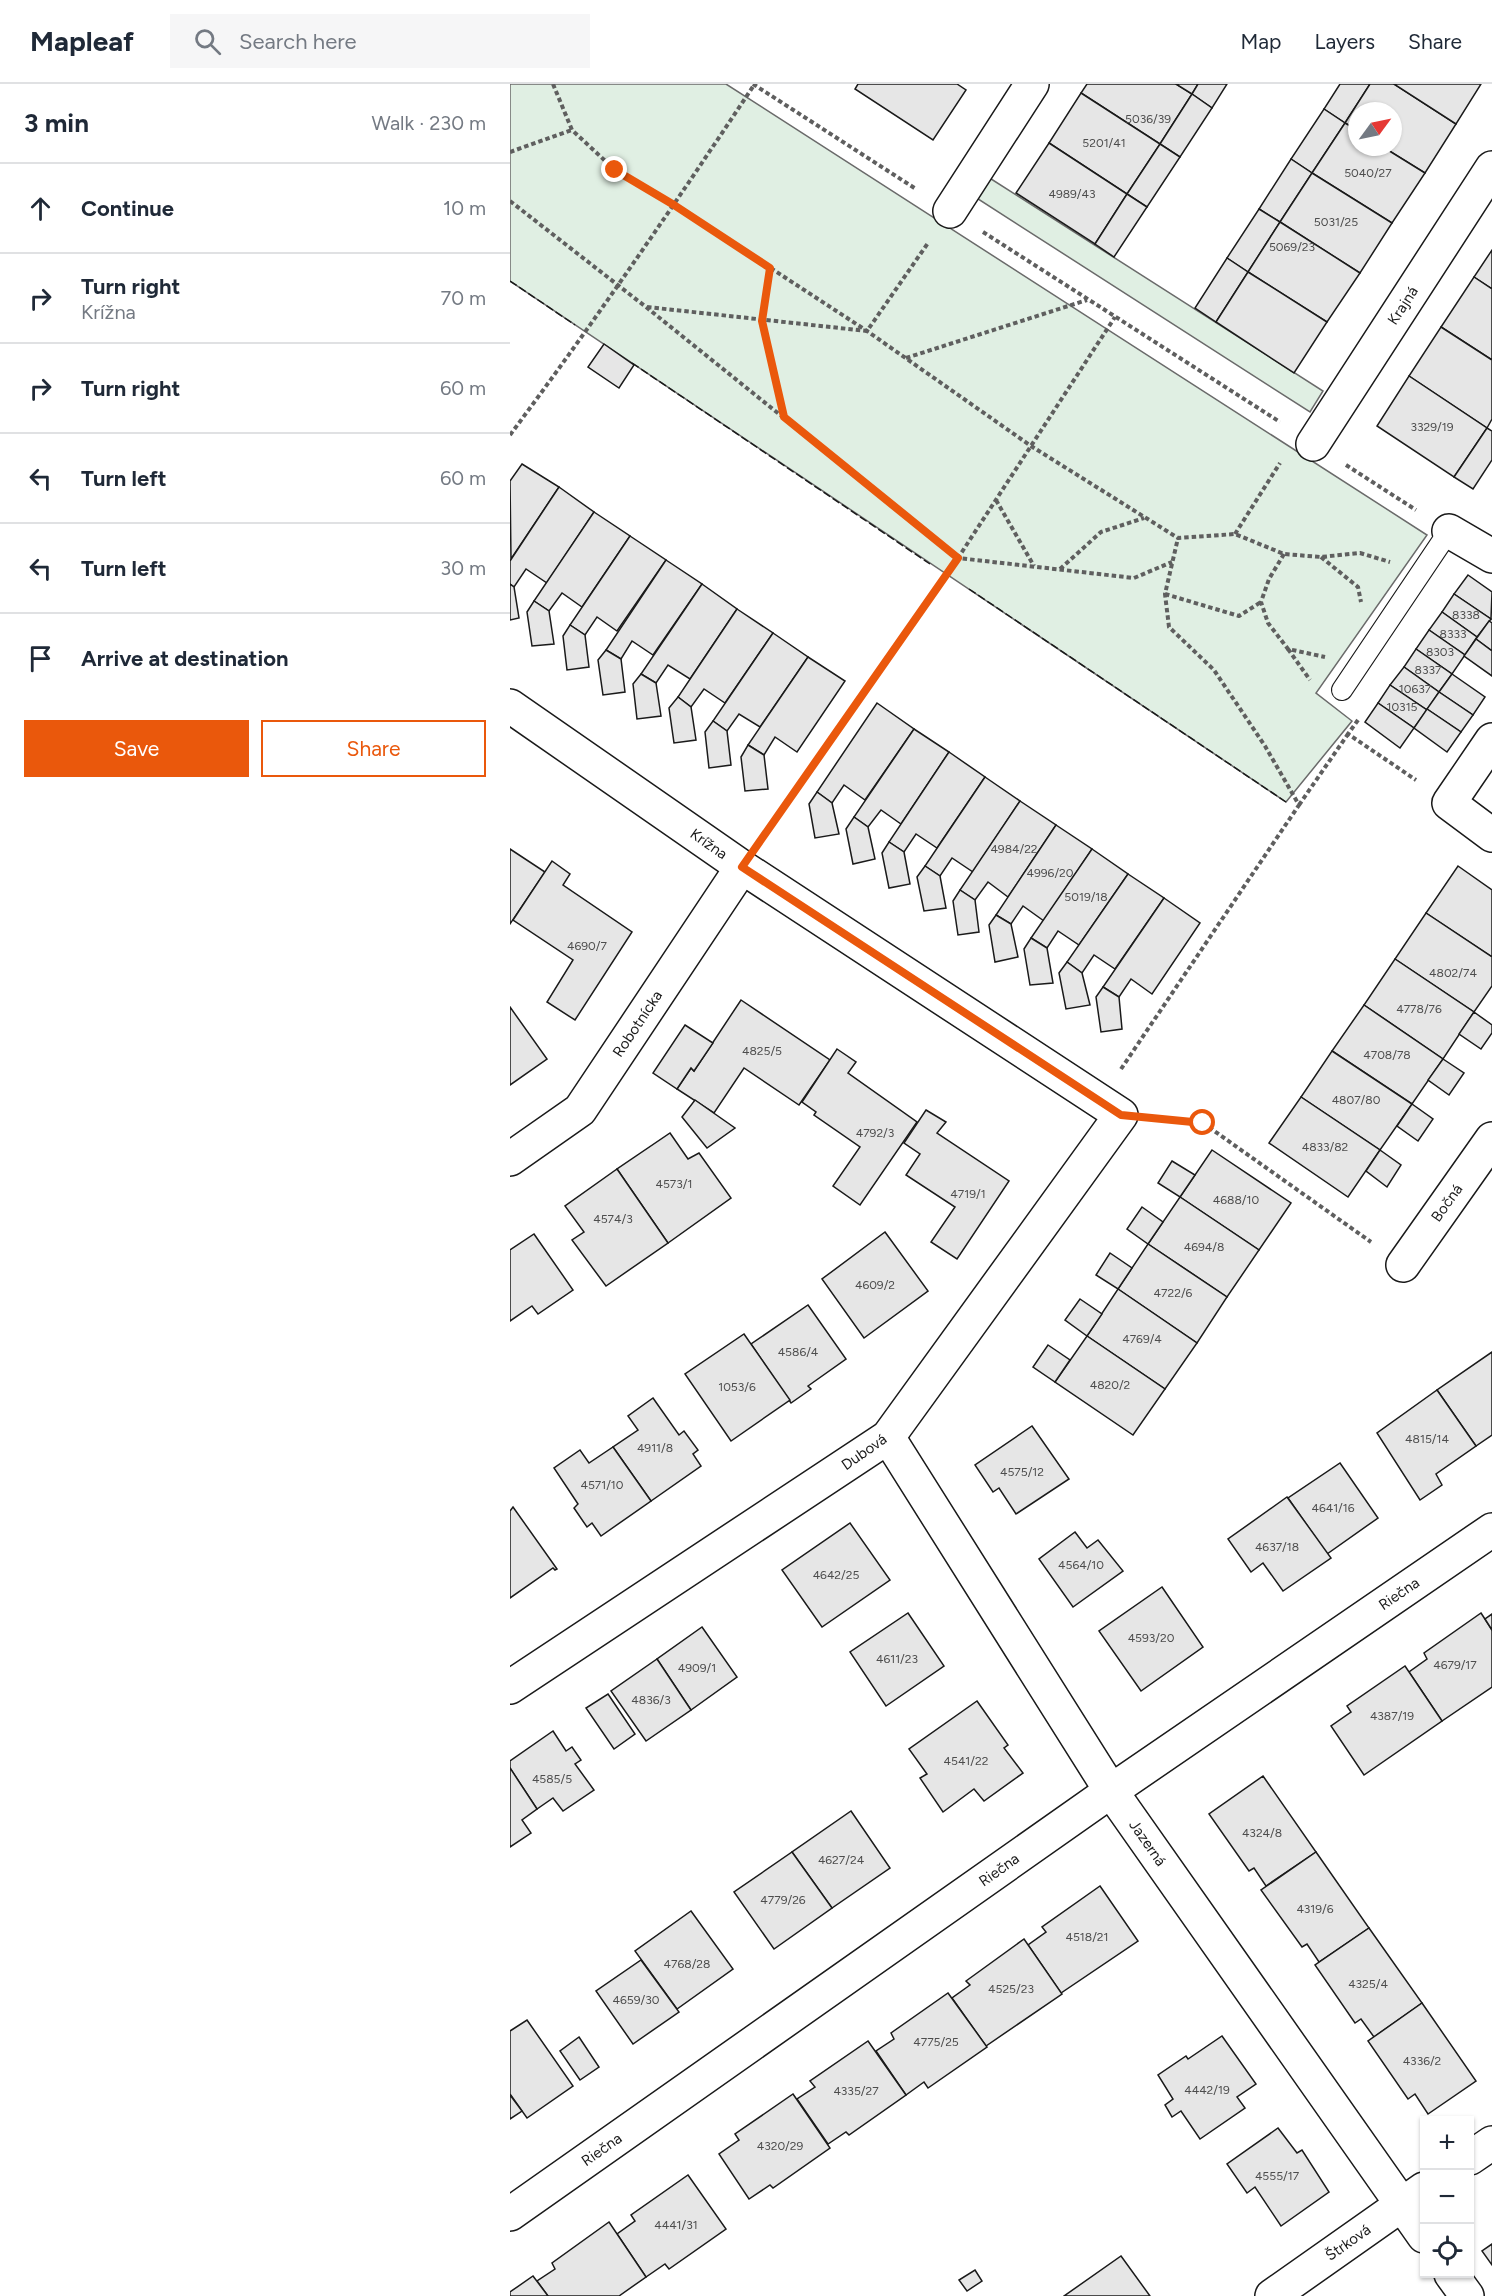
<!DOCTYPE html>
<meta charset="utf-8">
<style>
body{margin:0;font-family:Figtree,sans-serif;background:#f6f6f7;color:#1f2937}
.controls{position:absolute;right:18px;bottom:18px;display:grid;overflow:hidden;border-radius:0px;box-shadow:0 2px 4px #0004}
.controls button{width:54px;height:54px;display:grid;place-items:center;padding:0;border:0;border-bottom:2px solid #e0e1e3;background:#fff;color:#1f2937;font:30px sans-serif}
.compass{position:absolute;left:838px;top:18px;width:54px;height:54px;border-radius:50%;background:#fff;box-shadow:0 2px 4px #0004;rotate:57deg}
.stop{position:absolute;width:18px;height:18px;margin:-14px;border:4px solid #ea580c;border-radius:50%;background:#fff}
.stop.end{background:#ea580c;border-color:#fff;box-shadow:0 2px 6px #0008}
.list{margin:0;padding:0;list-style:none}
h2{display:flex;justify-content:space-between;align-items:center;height:78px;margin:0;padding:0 24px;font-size:26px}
h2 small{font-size:20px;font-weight:400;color:#747a83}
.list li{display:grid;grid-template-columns:39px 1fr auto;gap:18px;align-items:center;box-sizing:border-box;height:90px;padding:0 24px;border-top:2px solid #e0e1e3}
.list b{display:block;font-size:22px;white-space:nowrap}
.list p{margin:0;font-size:20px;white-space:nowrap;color:#747a83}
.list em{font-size:20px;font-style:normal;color:#747a83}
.actions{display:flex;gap:12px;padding:18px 24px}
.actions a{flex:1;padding:14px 0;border:2px solid #ea580c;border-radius:0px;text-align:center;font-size:21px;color:#ea580c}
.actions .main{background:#ea580c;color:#fff}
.icon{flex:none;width:33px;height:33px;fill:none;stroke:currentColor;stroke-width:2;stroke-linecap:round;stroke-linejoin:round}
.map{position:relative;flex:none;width:982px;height:2212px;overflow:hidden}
header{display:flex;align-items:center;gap:36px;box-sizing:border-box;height:84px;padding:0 30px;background:#fff;border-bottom:2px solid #e0e1e3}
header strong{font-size:28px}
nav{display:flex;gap:33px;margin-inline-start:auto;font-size:21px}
.search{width:420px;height:54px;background:#f6f6f7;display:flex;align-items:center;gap:15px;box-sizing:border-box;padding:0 21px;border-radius:0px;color:#747a83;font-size:22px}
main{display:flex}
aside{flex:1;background:#fff}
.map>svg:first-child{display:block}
.green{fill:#e0efe3;stroke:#6a6a6a;stroke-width:1.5}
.building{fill:#e6e6e6;stroke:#1a1a1a;stroke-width:1.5}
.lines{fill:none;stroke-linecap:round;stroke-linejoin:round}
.service-casing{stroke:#1a1a1a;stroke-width:22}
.minor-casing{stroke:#1a1a1a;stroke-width:36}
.path{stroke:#5f5f5f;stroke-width:4;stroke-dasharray:4.5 3;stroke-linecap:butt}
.service{stroke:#fff;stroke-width:20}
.minor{stroke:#fff;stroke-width:33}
.fence{stroke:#1a1a1a;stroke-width:1.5;stroke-dasharray:8 3;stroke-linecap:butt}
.route{stroke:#ea580c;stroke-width:8}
.labels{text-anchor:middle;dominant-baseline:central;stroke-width:4.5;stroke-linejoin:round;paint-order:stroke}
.number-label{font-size:12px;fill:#4d4d4d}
.street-label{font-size:15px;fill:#1a1a1a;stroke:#fff}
</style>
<header>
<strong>Mapleaf</strong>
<div class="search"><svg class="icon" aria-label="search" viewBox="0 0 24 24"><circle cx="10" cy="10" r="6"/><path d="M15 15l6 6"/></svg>Search here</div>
<nav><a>Map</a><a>Layers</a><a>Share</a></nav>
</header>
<main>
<aside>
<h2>3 min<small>Walk · 230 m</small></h2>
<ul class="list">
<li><svg class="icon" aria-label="ahead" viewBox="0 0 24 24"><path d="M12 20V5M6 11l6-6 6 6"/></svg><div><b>Continue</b></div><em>10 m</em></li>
<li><svg class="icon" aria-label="right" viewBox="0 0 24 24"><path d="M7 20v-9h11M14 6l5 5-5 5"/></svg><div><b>Turn right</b><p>Krížna</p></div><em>70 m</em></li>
<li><svg class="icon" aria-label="right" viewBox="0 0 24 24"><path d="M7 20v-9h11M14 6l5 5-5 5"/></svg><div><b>Turn right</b></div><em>60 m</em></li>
<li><svg class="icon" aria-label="left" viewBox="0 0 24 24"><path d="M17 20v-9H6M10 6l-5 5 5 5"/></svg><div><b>Turn left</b></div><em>60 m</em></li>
<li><svg class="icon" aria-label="left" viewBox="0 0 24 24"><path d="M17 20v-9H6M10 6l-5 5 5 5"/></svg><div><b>Turn left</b></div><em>30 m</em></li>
<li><svg class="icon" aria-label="arrive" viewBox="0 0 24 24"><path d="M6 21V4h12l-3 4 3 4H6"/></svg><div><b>Arrive at destination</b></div></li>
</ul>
<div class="actions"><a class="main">Save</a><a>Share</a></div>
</aside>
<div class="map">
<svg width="982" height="2212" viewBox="0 0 982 2212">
<rect width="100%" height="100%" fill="#fff"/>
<g class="green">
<polygon points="0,0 216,0 917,451 806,609 842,637 776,718 0,197"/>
<polygon points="478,93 813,307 800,328 465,113"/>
</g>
<g class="building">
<polygon points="348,0 447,0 456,6 423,56 345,5"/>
<polygon points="577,0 666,0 682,10 650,60 571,9"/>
<polygon points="666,0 688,0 682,10"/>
<polygon points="688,0 717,0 702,24 682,10"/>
<polygon points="830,0 860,0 835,39 814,25"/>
<polygon points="860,0 884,0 946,40 915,89 873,63 883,63 883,27 847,27 847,46 835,39"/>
<polygon points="884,0 971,0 946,40"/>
<polygon points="571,9 650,60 617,110 539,59"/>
<polygon points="682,10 702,24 670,73 650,60"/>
<polygon points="814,25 835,39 802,89 781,75"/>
<polygon points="835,39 847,46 847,63 873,63 915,89 882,139 802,89"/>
<polygon points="539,59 617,110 585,160 506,109"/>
<polygon points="650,60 670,73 637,123 617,110"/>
<polygon points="781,75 802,89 770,138 749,125"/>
<polygon points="802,89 882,139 850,189 770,138"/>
<polygon points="617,110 637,123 604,173 585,160"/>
<polygon points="749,125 770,138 738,188 717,174"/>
<polygon points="770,138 850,189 817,238 738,188"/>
<polygon points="982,166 982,205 964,193"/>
<polygon points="717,174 738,188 706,238 685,224"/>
<polygon points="738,188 817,238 784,289 706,238"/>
<polygon points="964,193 982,205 982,276 931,243"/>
<polygon points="931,243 982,276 982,335 977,344 899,292"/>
<polygon points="94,260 124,281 109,304 78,283"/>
<polygon points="899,292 977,344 944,393 867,342"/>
<polygon points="977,344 982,347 982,376 963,405 944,393"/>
<polygon points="12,380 49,403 1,475 0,397"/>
<polygon points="49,403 84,428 37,499 16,485 4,503 0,500 0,477"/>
<polygon points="84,428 120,452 72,523 52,509 39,527 24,517"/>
<polygon points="120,452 156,476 107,547 87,533 75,551 60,541"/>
<polygon points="156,476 192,500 143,571 122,557 111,575 96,566"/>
<polygon points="958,491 982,508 981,535 944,510"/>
<polygon points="0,500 4,503 9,534 0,536"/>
<polygon points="192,500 227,525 180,595 158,581 146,599 131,590"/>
<polygon points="944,510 981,535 967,553 932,528"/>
<polygon points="24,517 39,527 44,560 22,562 17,528"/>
<polygon points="227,525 263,549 215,619 194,605 181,623 168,613"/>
<polygon points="932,528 967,553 955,571 919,546"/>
<polygon points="979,537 982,539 982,567 966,555"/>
<polygon points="60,541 75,551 79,583 57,586 53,552"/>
<polygon points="919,546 955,571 942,590 906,565"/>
<polygon points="263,549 298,573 250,643 229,630 217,647 203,637"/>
<polygon points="966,555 982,567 982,592 954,572"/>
<polygon points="906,565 942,590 929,608 894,583"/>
<polygon points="96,566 111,575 115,608 93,611 88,576"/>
<polygon points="298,573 335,597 287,668 265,653 254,671 238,661"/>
<polygon points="894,583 929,608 917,626 880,601"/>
<polygon points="131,590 146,599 151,632 127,635 123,600"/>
<polygon points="942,590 975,613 963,631 929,608"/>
<polygon points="880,601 917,626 904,644 868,619"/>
<polygon points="929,608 963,631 951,648 917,625"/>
<polygon points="168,613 181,623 186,656 164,659 159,624"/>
<polygon points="367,619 404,645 355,716 334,701 322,719 307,708"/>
<polygon points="868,619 904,644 890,664 855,638"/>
<polygon points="917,625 951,648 937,668 904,644"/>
<polygon points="203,637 217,647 221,681 199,684 195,648"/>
<polygon points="404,645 439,668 391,740 371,726 358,743 344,733"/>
<polygon points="238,661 254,671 258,705 235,707 231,673"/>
<polygon points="439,668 475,693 427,764 406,750 394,768 379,758"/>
<polygon points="475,693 510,717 463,788 442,774 430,792 415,782"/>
<polygon points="307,708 322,719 329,750 305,754 299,720"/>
<polygon points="510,717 546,741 498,813 478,798 465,816 450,806"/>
<polygon points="344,733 358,743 365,775 343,780 336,745"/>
<polygon points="546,741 582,765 534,837 513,822 501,840 486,831"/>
<polygon points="379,758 394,768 400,800 379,804 372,769"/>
<polygon points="0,765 35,788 0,840"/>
<polygon points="582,765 618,790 569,861 548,847 537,864 521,854"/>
<polygon points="42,777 60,790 53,801 122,848 65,936 37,918 63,876 3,836"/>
<polygon points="415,782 430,792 436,824 414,827 407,793"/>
<polygon points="948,782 982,806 982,873 916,829"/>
<polygon points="618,790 654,814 605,885 584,871 572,889 557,878"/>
<polygon points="450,806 465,816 469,848 448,851 443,817"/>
<polygon points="654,814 690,839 642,910 621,895 609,913 593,903"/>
<polygon points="916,829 982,873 982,902 964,928 885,875"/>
<polygon points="486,831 501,840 508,873 485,878 479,841"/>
<polygon points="521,854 537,864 543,899 520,901 514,865"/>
<polygon points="885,875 964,928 933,975 854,921"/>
<polygon points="557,878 572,889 580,921 556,925 549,889"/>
<polygon points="593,903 609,913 612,945 591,948 586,913"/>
<polygon points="231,916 320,976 289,1021 234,984 204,1029 167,1005 181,984 184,987"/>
<polygon points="854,921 933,975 902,1020 822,967"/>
<polygon points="0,923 37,975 0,1001"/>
<polygon points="964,928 982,941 982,949 971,965 949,950"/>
<polygon points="175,941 203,959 184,987 181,984 167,1005 143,989"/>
<polygon points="327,965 346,978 338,989 407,1038 350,1121 323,1102 350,1063 304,1031 306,1028 292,1018"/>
<polygon points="822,967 902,1020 870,1066 791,1013"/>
<polygon points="933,975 954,989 939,1011 918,996"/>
<polygon points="791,1013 870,1066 838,1113 759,1059"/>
<polygon points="185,1016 225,1044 197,1064 172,1033"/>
<polygon points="902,1020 923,1035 908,1057 887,1042"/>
<polygon points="416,1026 436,1038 427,1049 499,1097 447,1175 421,1158 445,1123 396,1091 410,1070 394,1059"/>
<polygon points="160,1049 178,1075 189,1069 221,1114 158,1159 107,1085"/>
<polygon points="702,1066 781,1119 749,1166 670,1113"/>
<polygon points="870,1066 891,1081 877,1103 856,1087"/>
<polygon points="662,1077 685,1091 670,1113 648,1099"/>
<polygon points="107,1085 158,1159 96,1202 62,1156 74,1148 55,1122"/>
<polygon points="670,1113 749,1166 717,1213 638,1160"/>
<polygon points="632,1123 653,1138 638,1160 617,1145"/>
<polygon points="375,1148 418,1207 354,1254 312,1195"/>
<polygon points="24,1150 63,1206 28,1230 22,1222 0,1237 0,1166"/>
<polygon points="638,1160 717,1213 687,1259 608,1205"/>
<polygon points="600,1169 622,1184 608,1205 586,1191"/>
<polygon points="608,1205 687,1259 655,1305 577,1252"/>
<polygon points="570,1215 592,1230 577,1252 555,1236"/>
<polygon points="298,1221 336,1275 298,1302 301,1305 281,1319 241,1260"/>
<polygon points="234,1250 280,1316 221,1357 175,1290"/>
<polygon points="577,1252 655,1305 623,1351 545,1298"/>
<polygon points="538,1261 560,1276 545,1298 523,1283"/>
<polygon points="982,1268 982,1351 966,1362 927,1306"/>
<polygon points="927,1306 966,1362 926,1390 932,1401 910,1416 867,1349"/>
<polygon points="143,1314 169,1351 174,1347 188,1366 183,1370 191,1382 141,1417 103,1363 128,1346 118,1332"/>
<polygon points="522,1342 559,1395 506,1430 489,1404 483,1408 465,1381"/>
<polygon points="103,1363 141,1417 91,1452 82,1439 77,1443 64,1424 68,1420 44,1384 70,1366 79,1379"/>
<polygon points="830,1379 868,1434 817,1470 778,1414"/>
<polygon points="777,1413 821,1474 773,1507 753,1479 741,1488 718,1455"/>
<polygon points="3,1423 47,1485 45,1486 43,1484 0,1514 0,1427"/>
<polygon points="340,1439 380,1496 312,1543 272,1486"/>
<polygon points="565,1448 577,1464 588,1456 613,1487 563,1523 529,1475"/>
<polygon points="652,1503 693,1563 631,1607 589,1547"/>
<polygon points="398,1529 434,1582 376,1622 340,1568"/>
<polygon points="971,1529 982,1546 982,1603 932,1637 899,1588 917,1575 914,1569"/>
<polygon points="982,1530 982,1546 975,1535"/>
<polygon points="192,1543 227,1593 181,1626 147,1575"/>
<polygon points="147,1575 181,1626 136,1657 101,1607"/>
<polygon points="895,1582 932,1637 854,1691 821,1642 841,1628 837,1622"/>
<polygon points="98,1610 125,1650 104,1665 76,1624"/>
<polygon points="467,1617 498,1661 494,1664 513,1689 474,1717 464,1705 433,1728 410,1694 417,1690 399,1665"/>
<polygon points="43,1647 56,1667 62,1663 71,1676 65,1680 84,1706 53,1727 43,1714 27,1725 0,1684 0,1677"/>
<polygon points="0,1684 27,1725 12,1736 21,1749 0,1763"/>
<polygon points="753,1692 806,1768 756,1802 744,1784 739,1787 699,1730"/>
<polygon points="341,1727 380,1784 322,1824 282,1768"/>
<polygon points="282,1768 322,1824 264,1865 224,1808"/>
<polygon points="806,1768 859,1844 809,1878 797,1860 792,1863 751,1806"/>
<polygon points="590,1802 628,1857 551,1909 518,1861 536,1848 532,1843"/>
<polygon points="181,1827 223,1885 167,1925 125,1867"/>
<polygon points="859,1844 912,1919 864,1953 851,1935 845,1939 805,1881"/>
<polygon points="514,1855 552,1910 476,1962 442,1914 460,1901 456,1897"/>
<polygon points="131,1876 169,1928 123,1960 86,1907"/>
<polygon points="438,1909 477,1963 418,2004 414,1998 396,2011 366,1967 384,1955 381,1949"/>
<polygon points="912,1919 966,1997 918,2030 905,2010 898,2015 858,1957"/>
<polygon points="17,1936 63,2002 17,2034 0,2010 0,1947"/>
<polygon points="712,1952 746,2000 727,2013 735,2024 690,2055 671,2027 662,2033 655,2021 663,2015 648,1991 676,1972 678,1975"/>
<polygon points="69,1953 89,1983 70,1996 50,1967"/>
<polygon points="358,1957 396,2011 339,2051 336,2048 318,2060 287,2015 305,2003 300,1997"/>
<polygon points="283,2010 320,2064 263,2104 260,2101 239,2115 209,2070 229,2056 225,2050"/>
<polygon points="0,2011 12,2027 0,2035"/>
<polygon points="768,2044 787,2069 792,2066 819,2108 771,2142 745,2103 737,2109 717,2080"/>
<polygon points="178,2091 216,2145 159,2185 155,2180 136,2193 107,2150 125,2137 121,2131"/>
<polygon points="99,2138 136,2193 109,2212 38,2212 27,2197 45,2185 42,2179"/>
<polygon points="982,2160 982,2181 972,2167"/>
<polygon points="611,2172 640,2212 554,2212"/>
<polygon points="465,2186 472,2197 457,2207 449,2196"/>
<polygon points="23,2192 38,2212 0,2212 0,2208"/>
</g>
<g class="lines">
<g class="service-casing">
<polyline id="service" points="832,606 939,447"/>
</g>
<g class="minor-casing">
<g id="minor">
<polyline points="440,127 522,0"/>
<path id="s1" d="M803 360 982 84"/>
<polyline points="939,447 982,472"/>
<path id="s2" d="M0 622 232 783 611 1031 378 1353 0 1603"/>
<polyline points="982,656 939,719 982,751"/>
<path id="s3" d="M0 1075 70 1026 232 783"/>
<path id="s4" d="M893 1181 982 1055"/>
<path id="s5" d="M378 1353 601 1707 914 2152"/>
<polyline points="960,2074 982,2059"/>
<path id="s6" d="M0 2130 601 1707 982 1446"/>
<polyline points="941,2190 957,2212"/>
<path id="s7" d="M762 2212 914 2105"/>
</g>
</g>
<g class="path">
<polyline points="43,0 62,46 105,86 164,121 357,247 521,362 668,454 725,450 774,470 811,473 850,469 880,478"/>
<polyline points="243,0 406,105"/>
<polyline points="0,68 62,46"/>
<polyline points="0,117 136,223 448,474 624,494 662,478"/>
<polyline points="473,148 770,338"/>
<polyline points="260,184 252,237 274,333"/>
<polyline points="137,223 357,247 418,159"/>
<polyline points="396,274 577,216"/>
<path d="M0 351C85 237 165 120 244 1"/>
<polyline points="836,381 906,426"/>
<polyline points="486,416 524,482"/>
<polyline points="725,450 770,379"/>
<polyline points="774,470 759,495 751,518 758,539 778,565 815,573"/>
<polyline points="811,473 848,503 851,518"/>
<polyline points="550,485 591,448 634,434"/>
<polyline points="655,510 729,532 751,518"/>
<polyline points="778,565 800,596"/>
<polyline points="848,636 838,650 906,696"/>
<polyline points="789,721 838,650"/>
<polyline points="254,751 448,474 605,233"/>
<polyline points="611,985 789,721 755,662 704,586 659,543 655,510 668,454"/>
<polyline points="648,1035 693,1039 861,1158"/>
</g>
<use href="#service" class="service"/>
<use href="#minor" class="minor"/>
<g class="fence">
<polyline points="0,197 65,241"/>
<polyline points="122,279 420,480"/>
<polyline points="459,505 776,718"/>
</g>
</g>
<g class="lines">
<polyline class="route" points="105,86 164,121 260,184 252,237 274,333 448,474 232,783 611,1031 693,1039"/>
</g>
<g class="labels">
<g class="number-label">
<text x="638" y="35">5036/39</text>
<text x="594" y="59">5201/41</text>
<text x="858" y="89">5040/27</text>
<text x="562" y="110">4989/43</text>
<text x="826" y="138">5031/25</text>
<text x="782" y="163">5069/23</text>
<text x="922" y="343">3329/19</text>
<text x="956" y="531">8338</text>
<text x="943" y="550">8333</text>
<text x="930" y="568">8303</text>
<text x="918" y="586">8337</text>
<text x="905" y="605">10637</text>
<text x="892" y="623">10315</text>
<text x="504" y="765">4984/22</text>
<text x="540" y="789">4996/20</text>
<text x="576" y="813">5019/18</text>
<text x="77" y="862">4690/7</text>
<text x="943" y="889">4802/74</text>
<text x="909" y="925">4778/76</text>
<text x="252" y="967">4825/5</text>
<text x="877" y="971">4708/78</text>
<text x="846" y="1016">4807/80</text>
<text x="365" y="1049">4792/3</text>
<text x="815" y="1063">4833/82</text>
<text x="164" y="1100">4573/1</text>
<text x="458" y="1110">4719/1</text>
<text x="726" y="1116">4688/10</text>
<text x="103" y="1135">4574/3</text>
<text x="694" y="1163">4694/8</text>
<text x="365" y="1201">4609/2</text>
<text x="663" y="1209">4722/6</text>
<text x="632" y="1255">4769/4</text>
<text x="288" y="1268">4586/4</text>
<text x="600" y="1301">4820/2</text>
<text x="227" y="1303">1053/6</text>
<text x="917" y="1355">4815/14</text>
<text x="145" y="1364">4911/8</text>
<text x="512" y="1388">4575/12</text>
<text x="92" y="1401">4571/10</text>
<text x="823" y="1424">4641/16</text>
<text x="767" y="1463">4637/18</text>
<text x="571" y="1481">4564/10</text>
<text x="326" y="1491">4642/25</text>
<text x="641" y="1554">4593/20</text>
<text x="387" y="1575">4611/23</text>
<text x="945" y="1581">4679/17</text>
<text x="187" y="1584">4909/1</text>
<text x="141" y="1616">4836/3</text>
<text x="882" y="1632">4387/19</text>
<text x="456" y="1677">4541/22</text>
<text x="42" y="1695">4585/5</text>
<text x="752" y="1749">4324/8</text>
<text x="331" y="1776">4627/24</text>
<text x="273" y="1816">4779/26</text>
<text x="805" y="1825">4319/6</text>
<text x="577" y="1853">4518/21</text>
<text x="177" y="1880">4768/28</text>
<text x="858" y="1900">4325/4</text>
<text x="501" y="1905">4525/23</text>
<text x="126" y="1916">4659/30</text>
<text x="426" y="1958">4775/25</text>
<text x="912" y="1977">4336/2</text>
<text x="697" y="2006">4442/19</text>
<text x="346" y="2007">4335/27</text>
<text x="270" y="2062">4320/29</text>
<text x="767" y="2092">4555/17</text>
<text x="166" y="2141">4441/31</text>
</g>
<g class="street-label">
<text stroke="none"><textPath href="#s1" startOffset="165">Krajná</textPath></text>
<text stroke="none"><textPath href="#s2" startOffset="242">Krížna</textPath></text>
<text stroke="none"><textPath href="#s3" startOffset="189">Robotnícka</textPath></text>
<text stroke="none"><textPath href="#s4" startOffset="76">Bočná</textPath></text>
<text transform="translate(354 1368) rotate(-35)">Dubová</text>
<text stroke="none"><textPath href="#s6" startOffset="1084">Riečna</textPath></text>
<text stroke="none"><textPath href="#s5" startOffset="482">Jazerná</textPath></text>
<text stroke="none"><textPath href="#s6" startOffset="598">Riečna</textPath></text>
<text stroke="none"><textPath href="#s6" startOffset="112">Riečna</textPath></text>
<text stroke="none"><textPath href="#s7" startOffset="93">Štrková</textPath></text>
</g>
</g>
</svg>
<div class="controls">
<button>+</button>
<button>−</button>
<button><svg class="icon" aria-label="locate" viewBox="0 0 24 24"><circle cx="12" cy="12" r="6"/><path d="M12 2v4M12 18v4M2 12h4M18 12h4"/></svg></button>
</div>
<svg class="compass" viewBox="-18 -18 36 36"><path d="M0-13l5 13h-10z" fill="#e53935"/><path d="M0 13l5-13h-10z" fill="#747a83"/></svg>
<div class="stop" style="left:693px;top:1039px"></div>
<div class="stop end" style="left:105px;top:86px"></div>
</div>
</main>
